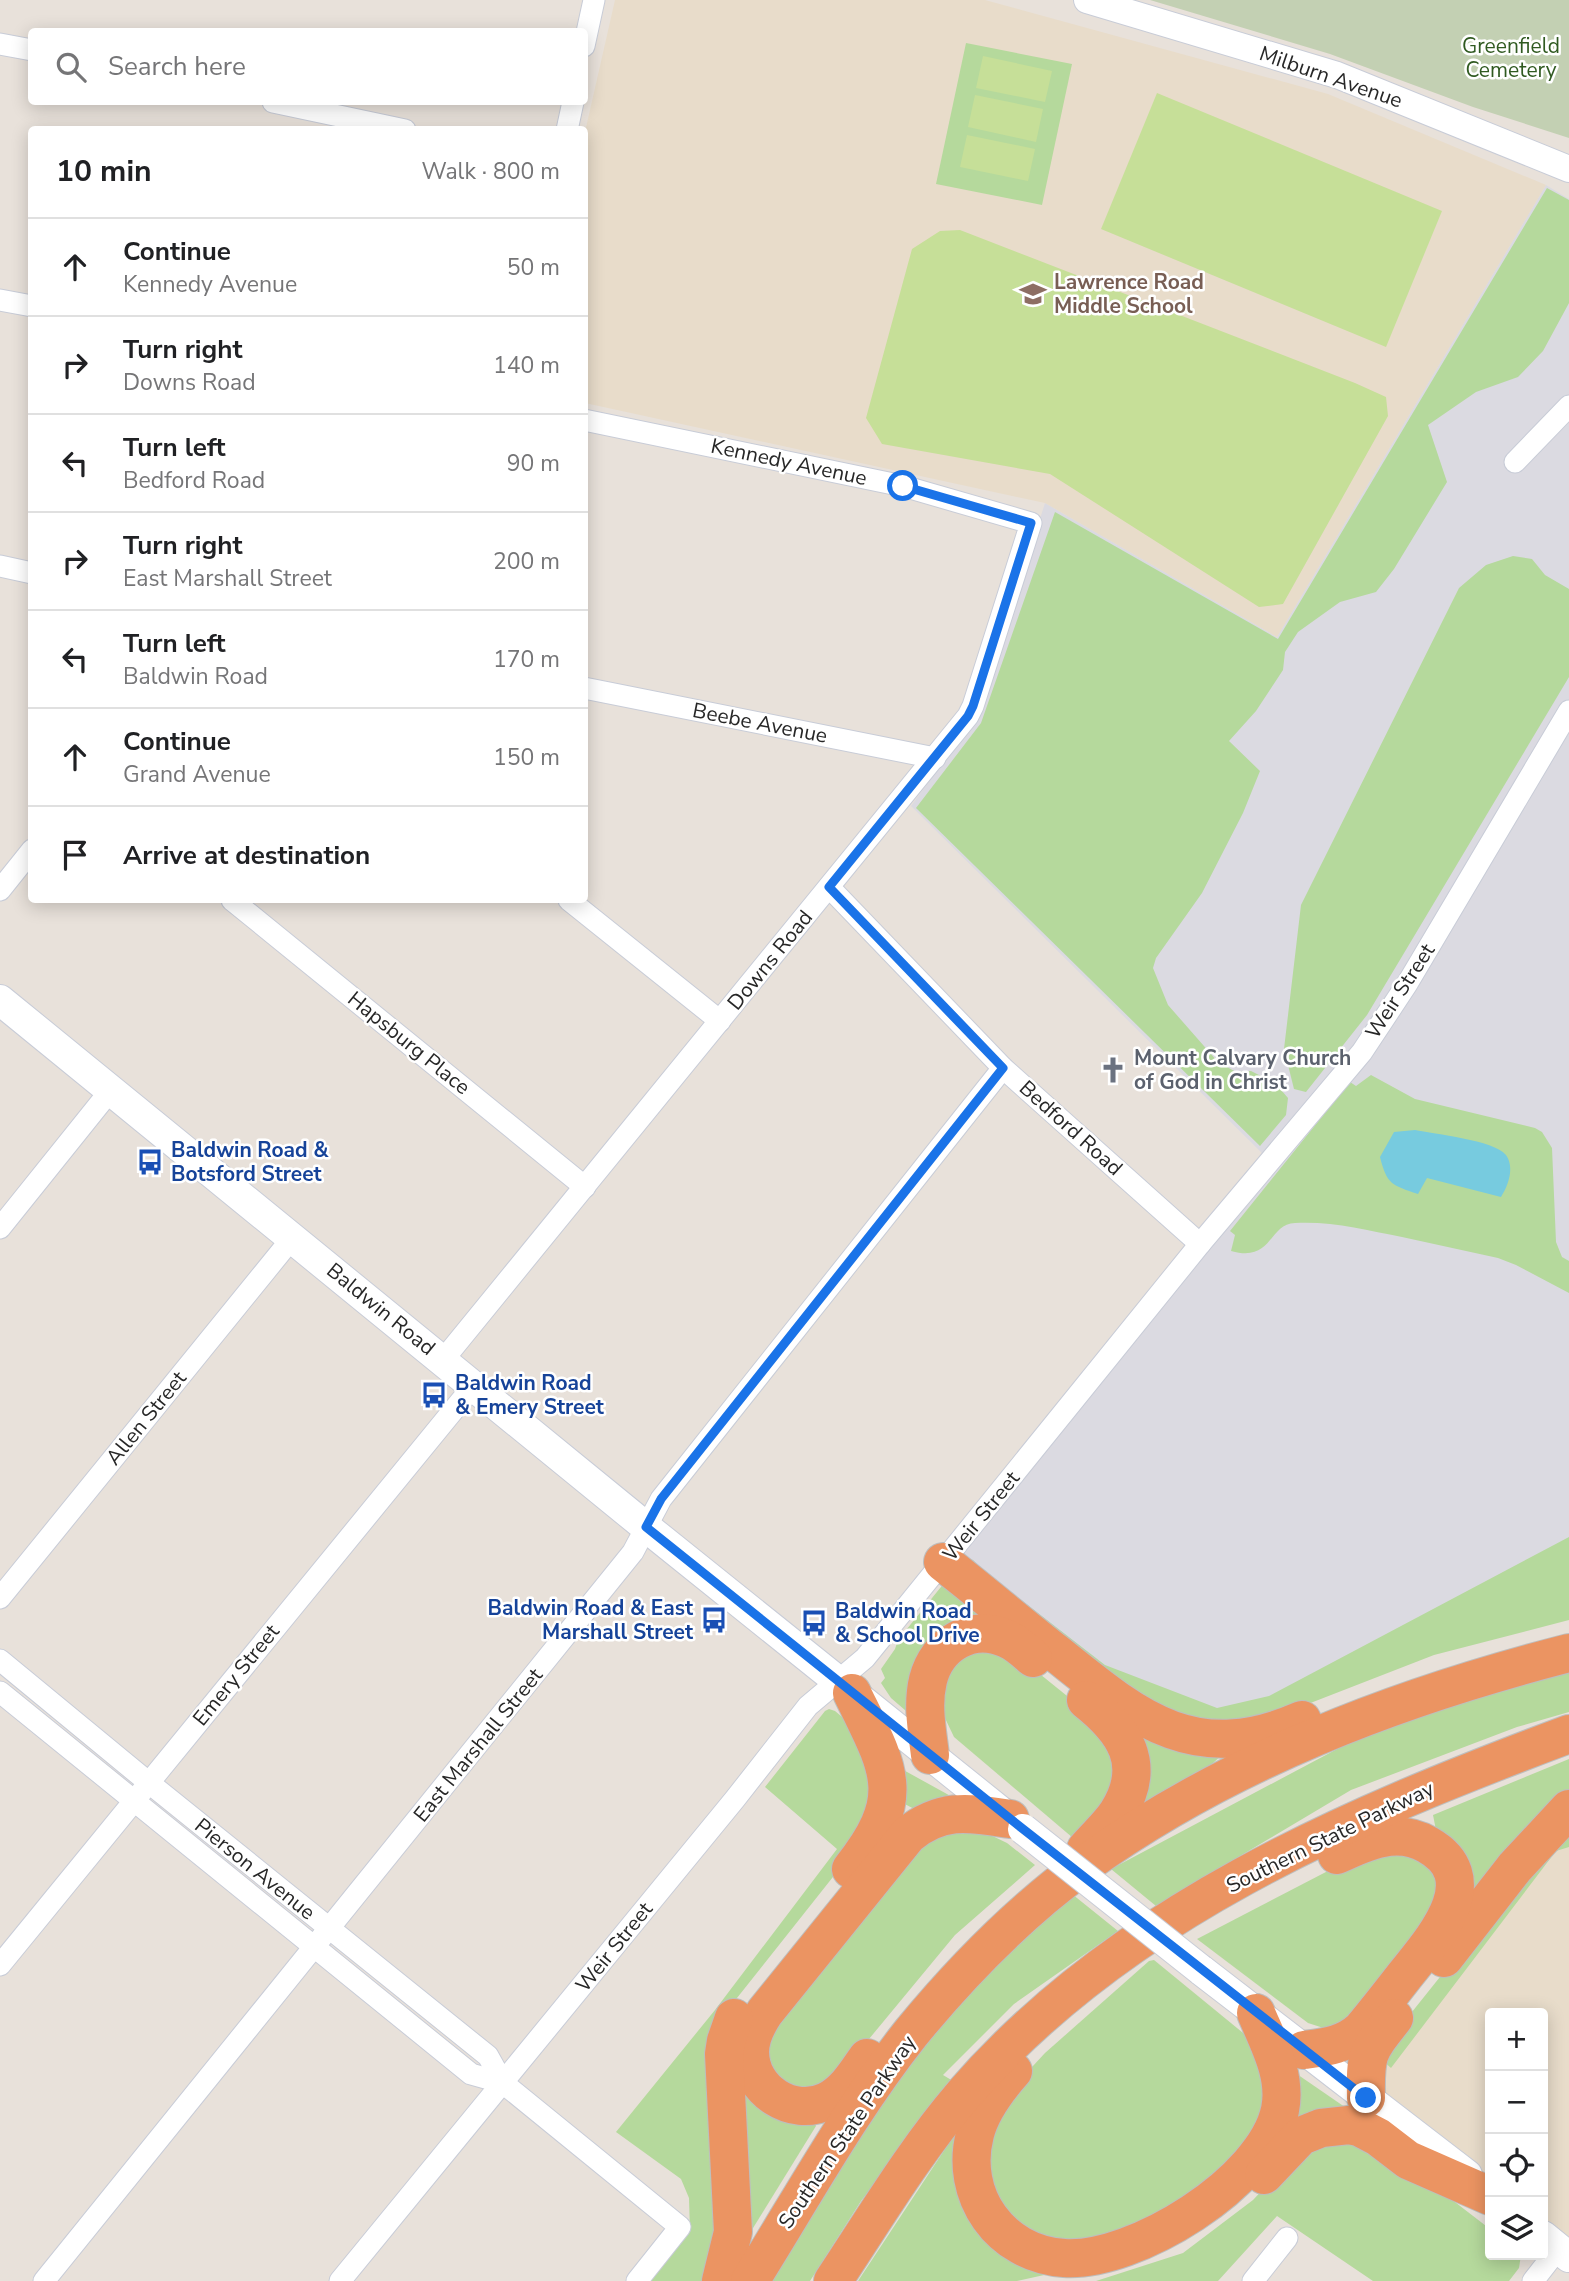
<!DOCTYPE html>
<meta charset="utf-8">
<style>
body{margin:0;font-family:"Nunito Sans",sans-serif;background:#f2f2f2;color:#202124}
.controls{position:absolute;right:21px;bottom:21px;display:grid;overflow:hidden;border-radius:7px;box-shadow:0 4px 18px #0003}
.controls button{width:63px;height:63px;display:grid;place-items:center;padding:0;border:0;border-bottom:2px solid #e0e0e0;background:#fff;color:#202124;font:35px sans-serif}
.stop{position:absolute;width:21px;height:21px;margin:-16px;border:5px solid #1a73e8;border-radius:50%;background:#fff}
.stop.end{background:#1a73e8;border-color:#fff;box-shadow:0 2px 7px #0008}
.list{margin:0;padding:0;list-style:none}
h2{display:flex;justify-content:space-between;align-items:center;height:91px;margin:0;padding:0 28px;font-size:30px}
h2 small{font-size:23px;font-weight:400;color:#757577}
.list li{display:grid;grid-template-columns:46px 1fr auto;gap:21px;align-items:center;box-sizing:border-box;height:98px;padding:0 28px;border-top:2px solid #e0e0e0}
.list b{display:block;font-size:26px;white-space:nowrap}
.list p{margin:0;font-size:23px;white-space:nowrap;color:#757577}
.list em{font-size:23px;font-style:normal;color:#757577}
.icon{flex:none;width:38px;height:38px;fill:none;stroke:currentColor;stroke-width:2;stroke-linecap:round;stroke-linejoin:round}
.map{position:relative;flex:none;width:1569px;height:2281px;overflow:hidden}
.search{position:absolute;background:#fff;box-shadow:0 4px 18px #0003;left:28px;top:28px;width:560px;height:77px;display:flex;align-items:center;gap:18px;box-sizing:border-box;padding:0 24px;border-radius:7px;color:#757577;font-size:26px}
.panel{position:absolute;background:#fff;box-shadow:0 4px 18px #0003;left:28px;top:126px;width:560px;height:777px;border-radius:7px}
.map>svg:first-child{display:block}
.industrial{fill:#dbdae1}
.education{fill:#e8dcca}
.green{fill:#b5d99c}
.cemetery{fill:#c3d0b3}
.pitch{fill:#c6df98}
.water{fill:#77cbdf}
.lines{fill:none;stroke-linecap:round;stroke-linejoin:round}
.minor-casing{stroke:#c8ccd7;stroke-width:23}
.tertiary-casing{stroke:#c8ccd7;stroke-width:28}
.secondary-casing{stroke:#c8ccd7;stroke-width:32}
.motorway-casing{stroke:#bebebe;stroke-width:40}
.minor{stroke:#fff;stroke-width:21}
.tertiary{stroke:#fff;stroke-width:26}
.secondary{stroke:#fff;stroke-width:30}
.motorway{stroke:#eb9462;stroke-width:38}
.secondary-bridge-casing{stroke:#c8ccd7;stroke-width:32;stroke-linecap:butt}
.secondary-bridge{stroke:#fff;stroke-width:30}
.route{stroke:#1a73e8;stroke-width:9}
.labels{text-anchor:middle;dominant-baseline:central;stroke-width:5;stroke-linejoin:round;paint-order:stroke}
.park-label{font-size:21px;fill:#305a21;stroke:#fff}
.street-label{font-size:21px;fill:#272727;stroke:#fff}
.education-label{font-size:21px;font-weight:bold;fill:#785e54;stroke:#fff;text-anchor:start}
.worship-label{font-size:21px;font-weight:bold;fill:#5b616d;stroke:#fff;text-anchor:start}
.transit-label{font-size:21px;font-weight:bold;fill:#164399;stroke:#fff;text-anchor:start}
</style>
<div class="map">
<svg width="1569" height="2281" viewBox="0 0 1569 2281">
<rect width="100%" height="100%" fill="#e8e1da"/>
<polygon class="industrial" points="1546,185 1569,199 1569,1607 1222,1713 1105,1670 952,1544 1265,1156 911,806 977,717 1045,503 1277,637"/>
<g class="education">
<polygon points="615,0 985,0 1328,94 1546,185 1277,637 1045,503 585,403 585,132"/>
<polygon points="1569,1830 1569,2250 1543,2230 1543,2013 1490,2013 1490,2190 1364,2092"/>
</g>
<g class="green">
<polygon points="966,43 1072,64 1042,205 936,184"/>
<polygon points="1547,188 1569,200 1569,303 1543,351 1518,377 1476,392 1428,425 1447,482 1394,569 1376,592 1340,602 1298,632 1285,652 1283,670 1256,711 1229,741 1260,771 1243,813 1202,893 1156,958 1153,968 1168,1005 1218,1062 1236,1072 1251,1071 1275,1083 1288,1098 1286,1115 1260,1146 916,808 981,723 1055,512 1278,639"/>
<polygon points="1513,556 1532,559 1545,575 1569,589 1569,677 1367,1015 1306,1092 1294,1089 1284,1049 1301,905 1459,588 1486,565"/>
<path d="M1371 1075 1415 1099 1535 1128 1542 1132 1552 1148 1556 1242 1562 1257 1569 1261V1293L1516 1265 1498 1258C1466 1251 1434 1244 1402 1237 1366 1230 1332 1221 1295 1223 1268 1224 1273 1263 1231 1251L1235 1235 1230 1231 1350 1082 1356 1086Z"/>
<polygon points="1569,1537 1569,1620 1434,1655 1277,1716 1230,1726 1134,1702 963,1557 973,1560 981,1569 1105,1665 1217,1708 1269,1696"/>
<polygon points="945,1582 990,1623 913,1717 891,1698 881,1683 885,1678 881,1669 895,1649 898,1640"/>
<polygon points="1009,1649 1108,1729 1122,1782 1073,1838 954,1737 943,1714 936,1682 956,1652"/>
<polygon points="1569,1671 1569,1712 1517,1727 1351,1790 1156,1906 1111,1869 1373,1730"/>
<polygon points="829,1709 835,1711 865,1736 879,1764 867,1834 733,2003 720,2114 712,2281 650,2281 690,2232 689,2198 681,2179 616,2132 715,2010 837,1849 765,1787 825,1711"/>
<polygon points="1151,1729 1226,1751 1212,1764 1141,1806 1137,1739"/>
<polygon points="1569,1759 1569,1796 1455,1926 1433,1815"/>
<polygon points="898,1767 956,1799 922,1813 897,1800"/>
<polygon points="1569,1820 1569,1847 1556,1851 1391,2068 1381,2059 1384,2047 1559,1828"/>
<polygon points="980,1830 1007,1843 1035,1865 955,1935 869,2039 844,2075 800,2094 762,2063 764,2033 924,1831"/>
<polygon points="1378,1845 1421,1850 1446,1890 1339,2033 1308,2023 1197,1939"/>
<polygon points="1072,1894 1118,1931 1014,2004 943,2075 953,2081 861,2201 810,2281 771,2281 857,2138 929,2035 1021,1939"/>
<polygon points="1154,1960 1259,2046 1269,2112 1192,2202 1116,2241 1055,2247 1020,2231 992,2198 980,2156 993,2109 1045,2053 1149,1961"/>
<polygon points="1291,2070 1355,2114 1275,2146"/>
<polygon points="741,2092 811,2114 816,2126 737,2254"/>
<polygon points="1327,2133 1382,2146 1490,2229 1490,2255 1521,2255 1519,2268 1509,2281 1373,2281 1277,2216 1218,2281 1096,2281 1183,2253 1253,2200 1303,2147"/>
<polygon points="953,2137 965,2141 967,2200 1094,2264 1017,2281 858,2281"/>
</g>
<polygon class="cemetery" points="1150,0 1569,0 1569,138 1473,107 1330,54"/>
<g class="pitch">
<polygon points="983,56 1052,71 1045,102 976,88"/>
<polygon points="1157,93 1442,211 1386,347 1101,229"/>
<polygon points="975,95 1043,109 1036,142 968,127"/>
<polygon points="967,135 1035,149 1028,181 960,167"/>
<polygon points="960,230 1355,383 1386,397 1388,416 1283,604 1259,607 1050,474 882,444 866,418 912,249 940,231"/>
</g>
<path class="water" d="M1415 1130C1434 1134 1494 1140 1506 1155 1515 1168 1508 1186 1501 1197L1427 1178 1418 1194C1392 1185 1387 1185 1380 1157L1394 1132Z"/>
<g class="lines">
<g class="minor-casing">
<g id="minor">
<polyline points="0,44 32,50"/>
<polyline points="584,46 594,0"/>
<polyline points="273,102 405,130"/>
<polyline points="567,130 573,102"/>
<polyline points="0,300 32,306"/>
<polyline points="1515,462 1569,406"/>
<polyline points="0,566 32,573"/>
<polyline points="584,688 935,758"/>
<polyline points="829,887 1003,1068 1200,1244"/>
<polyline points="0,890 32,850"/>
<polyline points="232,900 585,1187"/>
<polyline points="569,900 720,1021"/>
<polyline points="0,1228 110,1091"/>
<polyline points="443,1360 968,716 973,706 1031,523 903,486 584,420"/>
<polyline points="0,1598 293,1237"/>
<polyline points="0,1660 148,1782 488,2056 503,2083 680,2227 637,2281"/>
<polyline points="0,1692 471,2074 503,2083"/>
<polyline points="0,1965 474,1385"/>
<polyline points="44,2281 633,1552 661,1499 1003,1068"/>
<polyline points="340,2281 735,1799 808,1706 865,1658 1200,1244 1362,1052 1407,984 1569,711"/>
<polyline points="1253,2281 1287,2238"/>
<polyline points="1533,2281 1558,2249"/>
</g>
</g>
<g class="tertiary-casing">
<polyline id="tertiary" points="1087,0 1337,75 1569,169"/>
</g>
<g class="secondary-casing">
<g id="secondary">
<polyline points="0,1000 646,1527 1011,1820"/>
<polyline points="1201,1970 1467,2175"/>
<polyline points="1543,2236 1569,2257"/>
</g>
</g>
<g class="motorway-casing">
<g id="motorway">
<path d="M943 1562C981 1592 1018 1623 1056 1653 1138 1719 1194 1767 1302 1720"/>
<path d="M930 1755C927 1730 922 1705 928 1680 937 1644 972 1623 1007 1639 1017 1643 1025 1651 1033 1658"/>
<path d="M1086 1849C1096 1837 1110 1825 1118 1812 1148 1764 1124 1730 1086 1700"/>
<path d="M851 1869C909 1796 889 1769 852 1693"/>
<polyline points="1444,1958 1515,1867 1569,1809"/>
<path d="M1304 2050C1326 2047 1345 2045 1362 2029 1377 2011 1391 1993 1405 1975 1433 1940 1488 1879 1428 1845 1398 1827 1366 1841 1337 1855"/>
<path d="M867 2058C856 2074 845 2092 827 2101 792 2118 750 2090 750 2052 750 2037 757 2024 765 2012L908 1835C942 1807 970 1813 1010 1819"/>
<path d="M1013 2071C997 2089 981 2110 975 2134 959 2195 1000 2254 1064 2258 1134 2263 1265 2182 1280 2110 1287 2076 1269 2044 1256 2013"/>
<path d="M1366 2098C1365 2054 1367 2052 1394 2018"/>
<polyline points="1264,2175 1301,2136 1321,2128 1349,2125 1359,2127 1378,2137 1408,2160 1490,2196"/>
<polyline points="721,2281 733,2232 724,2054 726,2041 734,2018"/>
<path d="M750 2281C802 2198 850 2110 911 2033 961 1972 1020 1912 1084 1865 1228 1761 1398 1697 1569 1653"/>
<path d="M833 2281C875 2218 914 2152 963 2095 1120 1913 1349 1816 1569 1734"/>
</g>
</g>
<use href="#minor" class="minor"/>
<use href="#tertiary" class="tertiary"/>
<use href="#secondary" class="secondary"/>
<use href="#motorway" class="motorway"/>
<g class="secondary-bridge-casing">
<polyline id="secondary-bridge" points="1023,1829 1201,1970"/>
</g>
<use href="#secondary-bridge" class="secondary-bridge"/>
</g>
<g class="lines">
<polyline class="route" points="903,486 1031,523 973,706 968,716 829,887 1003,1068 661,1499 646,1527 1023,1829 1366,2098"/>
</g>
<defs>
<g id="school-bare" transform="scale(2.1)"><path d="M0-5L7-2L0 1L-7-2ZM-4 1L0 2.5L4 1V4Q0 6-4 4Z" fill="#8d6e63" stroke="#fff" stroke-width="2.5" paint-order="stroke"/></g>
<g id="church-bare" transform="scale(2.1)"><path d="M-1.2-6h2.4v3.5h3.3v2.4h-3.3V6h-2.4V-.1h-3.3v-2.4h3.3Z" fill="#6b7280" stroke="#fff" stroke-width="2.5" paint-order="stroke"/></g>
<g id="bus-bare" transform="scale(2.1)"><path d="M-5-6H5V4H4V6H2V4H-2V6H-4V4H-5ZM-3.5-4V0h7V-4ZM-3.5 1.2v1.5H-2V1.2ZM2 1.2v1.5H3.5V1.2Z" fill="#1a4fb4" stroke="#fff" stroke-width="2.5" paint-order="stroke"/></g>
</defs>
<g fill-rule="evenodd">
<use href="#school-bare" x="1033" y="294"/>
<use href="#church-bare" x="1113" y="1070"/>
<use href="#bus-bare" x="150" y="1162"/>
<use href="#bus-bare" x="434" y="1395"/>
<use href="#bus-bare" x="714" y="1620"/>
<use href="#bus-bare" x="814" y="1623"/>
</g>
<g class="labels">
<g class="park-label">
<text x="1511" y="46">Greenfield<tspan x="1511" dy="24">Cemetery</tspan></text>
</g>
<g class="street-label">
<text transform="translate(1331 77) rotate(19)">Milburn Avenue</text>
<text transform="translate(789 462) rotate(12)">Kennedy Avenue</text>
<text transform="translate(760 723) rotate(11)">Beebe Avenue</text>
<text transform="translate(770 960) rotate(-51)">Downs Road</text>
<text transform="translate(1400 991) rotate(-57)">Weir Street</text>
<text transform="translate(409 1043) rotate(39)">Hapsburg Place</text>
<text transform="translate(1071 1128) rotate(42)">Bedford Road</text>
<text transform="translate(381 1309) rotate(39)">Baldwin Road</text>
<text transform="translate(146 1418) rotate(-51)">Allen Street</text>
<text transform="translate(981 1516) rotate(-51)">Weir Street</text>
<text transform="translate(236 1675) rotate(-51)">Emery Street</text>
<text transform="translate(478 1745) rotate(-51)">East Marshall Street</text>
<text transform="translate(1330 1837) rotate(-26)">Southern State Parkway</text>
<text transform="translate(255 1869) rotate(39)">Pierson Avenue</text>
<text transform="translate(614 1947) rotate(-51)">Weir Street</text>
<text transform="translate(847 2132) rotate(-56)">Southern State Parkway</text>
</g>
<g class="education-label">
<text x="1054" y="282">Lawrence Road<tspan x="1054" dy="24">Middle School</tspan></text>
</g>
<g class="worship-label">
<text x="1134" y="1058">Mount Calvary Church<tspan x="1134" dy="24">of God in Christ</tspan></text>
</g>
<g class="transit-label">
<text x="171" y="1150">Baldwin Road &amp;<tspan x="171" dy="24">Botsford Street</tspan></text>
<text x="455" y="1383">Baldwin Road<tspan x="455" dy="24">&amp; Emery Street</tspan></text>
<text x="693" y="1608" text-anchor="end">Baldwin Road &amp; East<tspan x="693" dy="24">Marshall Street</tspan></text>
<text x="835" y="1611">Baldwin Road<tspan x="835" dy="24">&amp; School Drive</tspan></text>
</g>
</g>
</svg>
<div class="controls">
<button>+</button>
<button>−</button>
<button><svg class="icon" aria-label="locate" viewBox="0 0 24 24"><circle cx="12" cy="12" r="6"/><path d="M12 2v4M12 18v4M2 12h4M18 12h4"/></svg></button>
<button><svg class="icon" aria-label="layers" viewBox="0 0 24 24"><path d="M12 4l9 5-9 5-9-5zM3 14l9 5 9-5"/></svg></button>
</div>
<div class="stop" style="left:903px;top:486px"></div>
<div class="stop end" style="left:1366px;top:2098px"></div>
<div class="search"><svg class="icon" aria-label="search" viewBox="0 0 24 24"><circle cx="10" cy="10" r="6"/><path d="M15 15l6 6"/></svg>Search here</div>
<section class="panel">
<h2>10 min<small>Walk · 800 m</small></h2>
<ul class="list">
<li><svg class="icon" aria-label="ahead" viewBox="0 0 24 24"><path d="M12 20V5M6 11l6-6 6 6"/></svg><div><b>Continue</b><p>Kennedy Avenue</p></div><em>50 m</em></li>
<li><svg class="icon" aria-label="right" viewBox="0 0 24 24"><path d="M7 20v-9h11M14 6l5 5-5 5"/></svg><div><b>Turn right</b><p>Downs Road</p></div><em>140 m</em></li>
<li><svg class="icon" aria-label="left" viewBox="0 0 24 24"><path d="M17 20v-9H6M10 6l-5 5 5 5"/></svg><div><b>Turn left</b><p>Bedford Road</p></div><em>90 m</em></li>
<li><svg class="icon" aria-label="right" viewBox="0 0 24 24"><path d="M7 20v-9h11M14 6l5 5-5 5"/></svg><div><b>Turn right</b><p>East Marshall Street</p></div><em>200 m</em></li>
<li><svg class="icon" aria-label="left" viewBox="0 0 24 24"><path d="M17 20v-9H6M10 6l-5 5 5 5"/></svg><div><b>Turn left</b><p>Baldwin Road</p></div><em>170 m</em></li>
<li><svg class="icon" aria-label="ahead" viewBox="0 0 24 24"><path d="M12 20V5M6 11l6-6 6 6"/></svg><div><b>Continue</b><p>Grand Avenue</p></div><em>150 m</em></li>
<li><svg class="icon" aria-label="arrive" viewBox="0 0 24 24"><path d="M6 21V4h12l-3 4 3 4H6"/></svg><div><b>Arrive at destination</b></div></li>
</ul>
</section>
</div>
